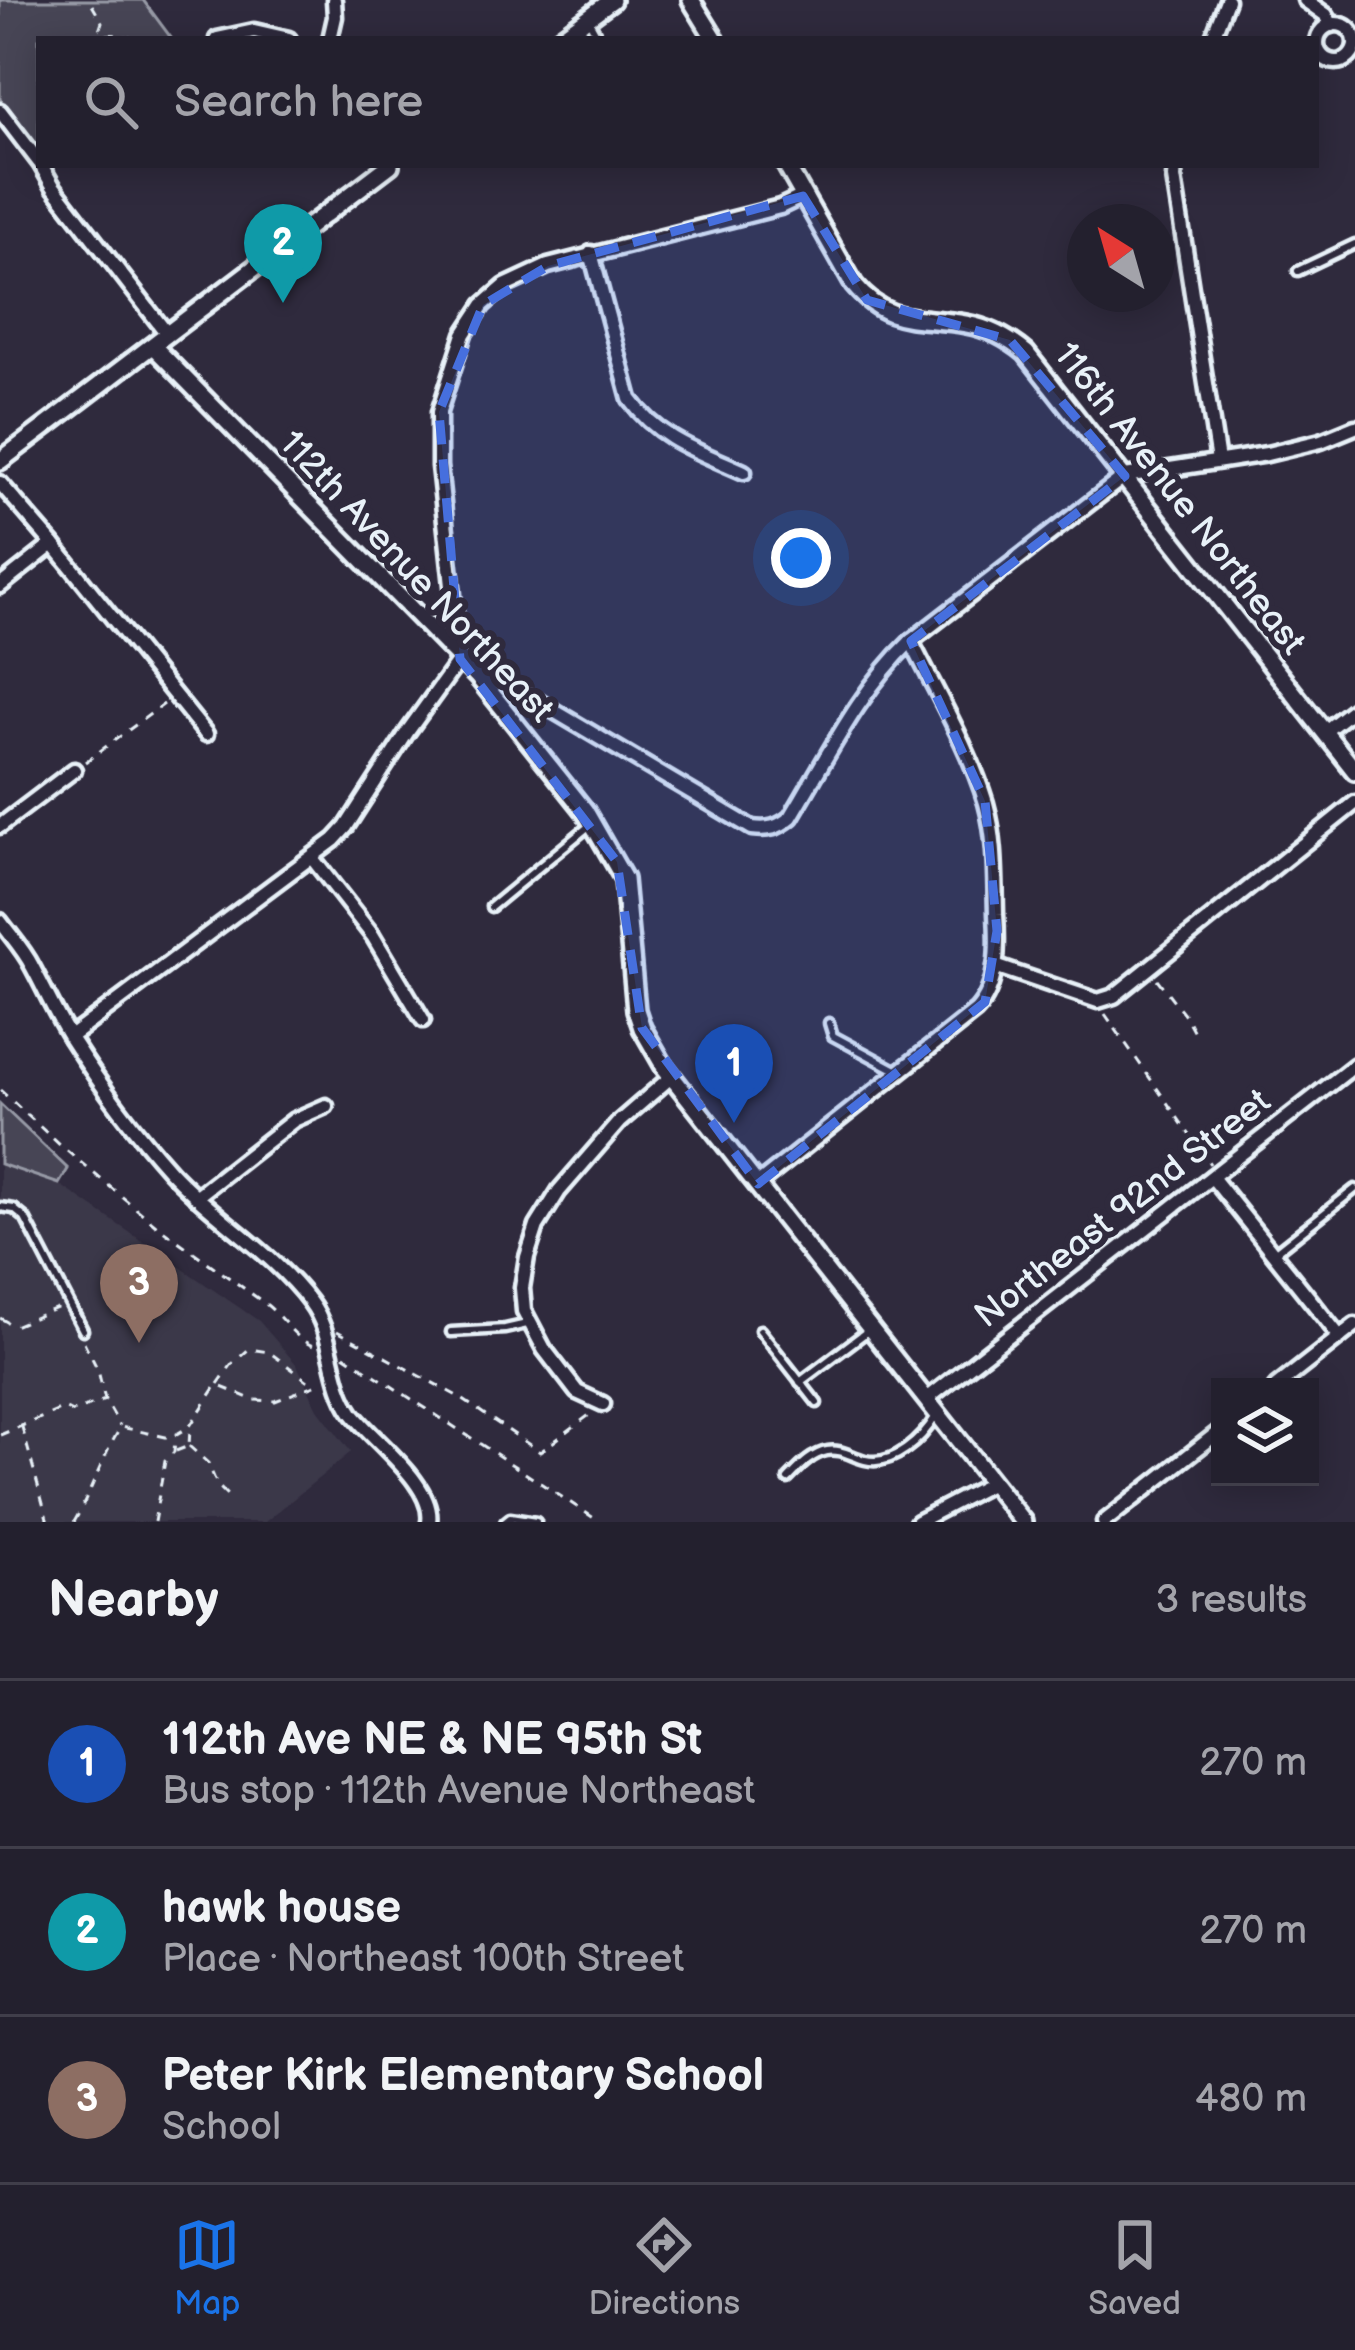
<!DOCTYPE html>
<meta charset="utf-8">
<style>
body{margin:0;font-family:"Balsamiq Sans",sans-serif;background:#2b2836;color:#f1f3f6}
.controls{position:absolute;right:36px;bottom:36px;display:grid;overflow:hidden;border-radius:0px;box-shadow:0 6px 30px #0003}
.controls button{width:108px;height:108px;display:grid;place-items:center;padding:0;border:0;border-bottom:3px solid #403e4a;background:#23202e;color:#f1f3f6;font:60px sans-serif}
.compass{position:absolute;left:1067px;top:204px;width:108px;height:108px;border-radius:50%;background:#23202e;box-shadow:0 6px 30px #0003;rotate:323deg}
.you{position:absolute;left:801px;top:558px;width:42px;height:42px;margin:-30px;border:9px solid #fff;border-radius:50%;background:#1a73e8;box-shadow:0 0 0 18px #1a73e833}
.badge{display:grid;place-items:center;width:78px;height:78px;border-radius:50%;background:#1a73e8;color:#fff;font-size:39px;font-weight:700}
.pin{position:absolute;translate:-50% -99px;filter:drop-shadow(0 3px 6px #0008)}
.pin::after{content:'';position:absolute;top:63px;width:42px;height:36px;background:inherit;clip-path:polygon(0 0,100% 0,50% 100%)}
.list{margin:0;padding:0;list-style:none}
h2{display:flex;justify-content:space-between;align-items:center;height:156px;margin:0;padding:0 48px;font-size:51px}
h2 small{font-size:39px;font-weight:400;color:#a3a3aa}
.list li{display:grid;grid-template-columns:78px 1fr auto;gap:36px;align-items:center;box-sizing:border-box;height:168px;padding:0 48px;border-top:3px solid #403e4a}
.list b{display:block;font-size:45px;white-space:nowrap}
.list p{margin:0;font-size:39px;white-space:nowrap;color:#a3a3aa}
.list em{font-size:39px;font-style:normal;color:#a3a3aa}
.icon{flex:none;width:66px;height:66px;fill:none;stroke:currentColor;stroke-width:2;stroke-linecap:round;stroke-linejoin:round}
.map{position:relative;flex:none;width:1355px;height:1522px;overflow:hidden}
.search{position:absolute;background:#23202e;box-shadow:0 6px 30px #0003;left:36px;right:36px;top:36px;height:132px;display:flex;align-items:center;gap:30px;box-sizing:border-box;padding:0 42px;border-radius:0px;color:#a3a3aa;font-size:45px}
.sheet{height:660px;background:#23202e}
nav{display:flex;justify-content:space-around;align-items:center;box-sizing:border-box;height:168px;border-top:3px solid #403e4a;background:#23202e;font-size:33px;color:#a3a3aa}
nav a{display:grid;justify-items:center;gap:6px}
nav .on{color:#1a73e8}
.map>svg:first-child{display:block}
.built{fill:#3b3749}
.green{fill:#464455;stroke:#979aa6;stroke-width:3}
.lines{fill:none;stroke-linecap:round;stroke-linejoin:round}
.service-casing{stroke:#e8f1f8;stroke-width:15}
.minor-casing{stroke:#e8f1f8;stroke-width:21}
.tertiary-casing{stroke:#e8f1f8;stroke-width:24}
.path{stroke:#e8f1f8;stroke-width:3;stroke-dasharray:9 9;stroke-linecap:butt}
.service{stroke:#2f2a3d;stroke-width:6}
.minor{stroke:#2f2a3d;stroke-width:12}
.tertiary{stroke:#2f2a3d;stroke-width:15}
.marked{fill:#466fde;fill-opacity:0.2;stroke:#466fde;stroke-width:9;stroke-dasharray:24 15;stroke-linejoin:round}
.labels{text-anchor:middle;dominant-baseline:central;stroke-width:12;stroke-linejoin:round;paint-order:stroke}
.street-label{font-size:36px;fill:#e8f1f8;stroke:#2f2a3d}
</style>
<div class="map">
<svg width="1355" height="1522" viewBox="0 0 1355 1522">
<rect width="100%" height="100%" fill="#2f2a3d"/>
<filter id="ink" filterUnits="userSpaceOnUse"><feTurbulence type="fractalNoise" baseFrequency=".00833" numOctaves="2"/><feDisplacementMap in="SourceGraphic" scale="24" xChannelSelector="R" yChannelSelector="G"/><feConvolveMatrix kernelMatrix="1 2 1 2 8 2 1 2 1" color-interpolation-filters="sRGB"/></filter>
<g filter="url(#ink)">
<polygon class="built" points="0,1164 59,1184 259,1321 297,1365 318,1409 351,1452 265,1522 0,1522"/>
<g class="green">
<polygon points="0,0 143,0 172,39 39,39 39,151 0,99"/>
<polygon points="0,1104 68,1169 59,1184 0,1164"/>
</g>
<g class="lines">
<g class="service-casing">
<g id="service">
<polyline points="589,21 599,39"/>
<polyline points="1298,271 1355,244"/>
<polyline points="491,907 589,826"/>
<polyline points="829,1023 833,1036 896,1070"/>
<polyline points="0,1207 14,1209 25,1218 83,1330"/>
<polyline points="1274,1253 1355,1189"/>
<polyline points="760,1330 817,1403"/>
<polyline points="451,1332 505,1329 527,1324"/>
<polyline points="800,1382 869,1330"/>
<path d="M788 1479C799 1468 811 1454 827 1451 841 1448 852 1457 865 1460 893 1467 922 1439 936 1416"/>
<polyline points="505,1522 510,1518 536,1522"/>
</g>
</g>
<g class="minor-casing">
<g id="minor">
<polyline points="1305,0 1326,15 1332,25"/>
<circle cx="1336" cy="43" r="19"/>
<polyline points="217,39 254,31 289,39"/>
<polyline points="330,39 335,17 334,0"/>
<polyline points="1212,39 1227,0"/>
<polyline points="0,111 39,162"/>
<polyline points="41,165 53,186 168,335"/>
<polyline points="1175,165 1174,178 1218,461"/>
<path d="M591 253 630 399C659 440 700 452 744 472"/>
<polyline points="0,483 53,544 206,734"/>
<polyline points="0,586 53,544"/>
<path d="M478 677 499 681 539 702 752 828C769 830 778 828 791 817 828 756 859 691 911 641L1125 476 1267 454 1321 441 1355 427"/>
<polyline points="1324,732 1355,708"/>
<polyline points="0,826 74,770"/>
<polyline points="312,858 373,936 423,1020"/>
<path d="M0 921C11 936 24 950 32 966 45 990 56 1015 71 1039 99 1083 135 1132 170 1171 213 1218 272 1251 310 1302 335 1335 329 1380 352 1413 373 1441 435 1485 429 1522"/>
<polyline points="995,966 1098,1001 1114,996 1355,803"/>
<polyline points="70,1037 334,840 346,827 408,731 460,659 439,466 439,412 464,334 483,305 505,286 548,266 780,207 803,196"/>
<polyline points="1212,1177 1340,1337"/>
<path d="M758 1184 976 1011C999 986 998 947 996 914 995 877 996 839 986 803 969 747 937 694 911 641"/>
<polyline points="196,1197 294,1120 326,1106"/>
<polyline points="1276,1387 1355,1325"/>
<polyline points="927,1399 1355,1065"/>
<polyline points="603,1404 577,1392 544,1349 524,1311 522,1288 527,1257 537,1226 559,1191 619,1122 671,1077"/>
<polyline points="917,1522 992,1483"/>
<polyline points="1104,1522 1220,1431"/>
</g>
</g>
<g class="tertiary-casing">
<g id="tertiary">
<polyline points="691,0 715,39"/>
<polyline points="559,39 612,0"/>
<path d="M786 165 854 285C889 327 918 315 966 324 989 328 1008 338 1026 353L1355 771"/>
<polyline points="153,346 478,677 585,811 624,879 636,1010 642,1028 665,1068 1023,1522"/>
<polyline points="0,461 390,165"/>
</g>
</g>
<g class="path">
<path d="M92 5 102 22 100 28 106 35C119 33 130 39 144 39"/>
<polyline points="85,762 164,704"/>
<polyline points="1157,979 1185,1015 1195,1034"/>
<polyline points="1105,1014 1210,1164"/>
<path d="M0 1090 61 1146 156 1225 267 1305C283 1318 294 1338 313 1346"/>
<polyline points="0,1318 14,1326 62,1306"/>
<polyline points="337,1331 459,1397 540,1452 592,1413"/>
<polyline points="84,1342 98,1370 105,1400 120,1426"/>
<polyline points="344,1355 600,1522"/>
<polyline points="218,1384 232,1364 249,1349 269,1352 308,1381"/>
<polyline points="22,1427 48,1522"/>
<polyline points="0,1435 64,1408 72,1412 105,1400"/>
<polyline points="189,1446 208,1463 217,1485 228,1496"/>
<polyline points="176,1451 189,1446 190,1428"/>
<path d="M74 1522C92 1491 102 1457 121 1427L170 1438 190 1426 217 1385 253 1400 275 1401 322 1382"/>
<polyline points="154,1522 165,1461 174,1452 175,1439"/>
</g>
<use href="#service" class="service"/>
<use href="#minor" class="minor"/>
<use href="#tertiary" class="tertiary"/>
</g>
</g>
<path class="marked" d="M803 196 867 300 1010 340 1125 476 911 641 985 801 997 931 985 1002 758 1184 642 1028 617 862 460 659 439 412 483 305 548 266Z"/>
<g class="labels">
<g class="street-label">
<text transform="translate(1179 499) rotate(52)">116th Avenue Northeast</text>
<text transform="translate(416 577) rotate(47)">112th Avenue Northeast</text>
<text transform="translate(1123 1209) rotate(-38)">Northeast 92nd Street</text>
</g>
</g>
</svg>
<div class="controls">
<button><svg class="icon" aria-label="layers" viewBox="0 0 24 24"><path d="M12 4l9 5-9 5-9-5zM3 14l9 5 9-5"/></svg></button>
</div>
<svg class="compass" viewBox="-18 -18 36 36"><path d="M0-13l5 13h-10z" fill="#e53935"/><path d="M0 13l5-13h-10z" fill="#a3a3aa"/></svg>
<div class="you"></div>
<div class="pin badge" style="left:734px;top:1123px;background:#1a4fb4">1</div>
<div class="pin badge" style="left:283px;top:303px;background:#0f9aa8">2</div>
<div class="pin badge" style="left:139px;top:1343px;background:#8d6e63">3</div>
<div class="search"><svg class="icon" aria-label="search" viewBox="0 0 24 24"><circle cx="10" cy="10" r="6"/><path d="M15 15l6 6"/></svg>Search here</div>
</div>
<section class="sheet">
<h2>Nearby<small>3 results</small></h2>
<ul class="list">
<li><span class="badge" style="background:#1a4fb4">1</span><div><b>112th Ave NE &amp; NE 95th St</b><p>Bus stop · 112th Avenue Northeast</p></div><em>270 m</em></li>
<li><span class="badge" style="background:#0f9aa8">2</span><div><b>hawk house</b><p>Place · Northeast 100th Street</p></div><em>270 m</em></li>
<li><span class="badge" style="background:#8d6e63">3</span><div><b>Peter Kirk Elementary School</b><p>School</p></div><em>480 m</em></li>
</ul>
</section>
<nav>
<a class="on"><svg class="icon" aria-label="map" viewBox="0 0 24 24"><path d="M3 6l6-2 6 2 6-2v14l-6 2-6-2-6 2zM9 4v14M15 6v14"/></svg>Map</a>
<a><svg class="icon" aria-label="directions" viewBox="0 0 24 24"><path d="M12 3l9 9-9 9-9-9zM9 14v-3h6M13 9l2 2-2 2"/></svg>Directions</a>
<a><svg class="icon" aria-label="saved" viewBox="0 0 24 24"><path d="M7 4h10v16l-5-4-5 4z"/></svg>Saved</a>
</nav>
